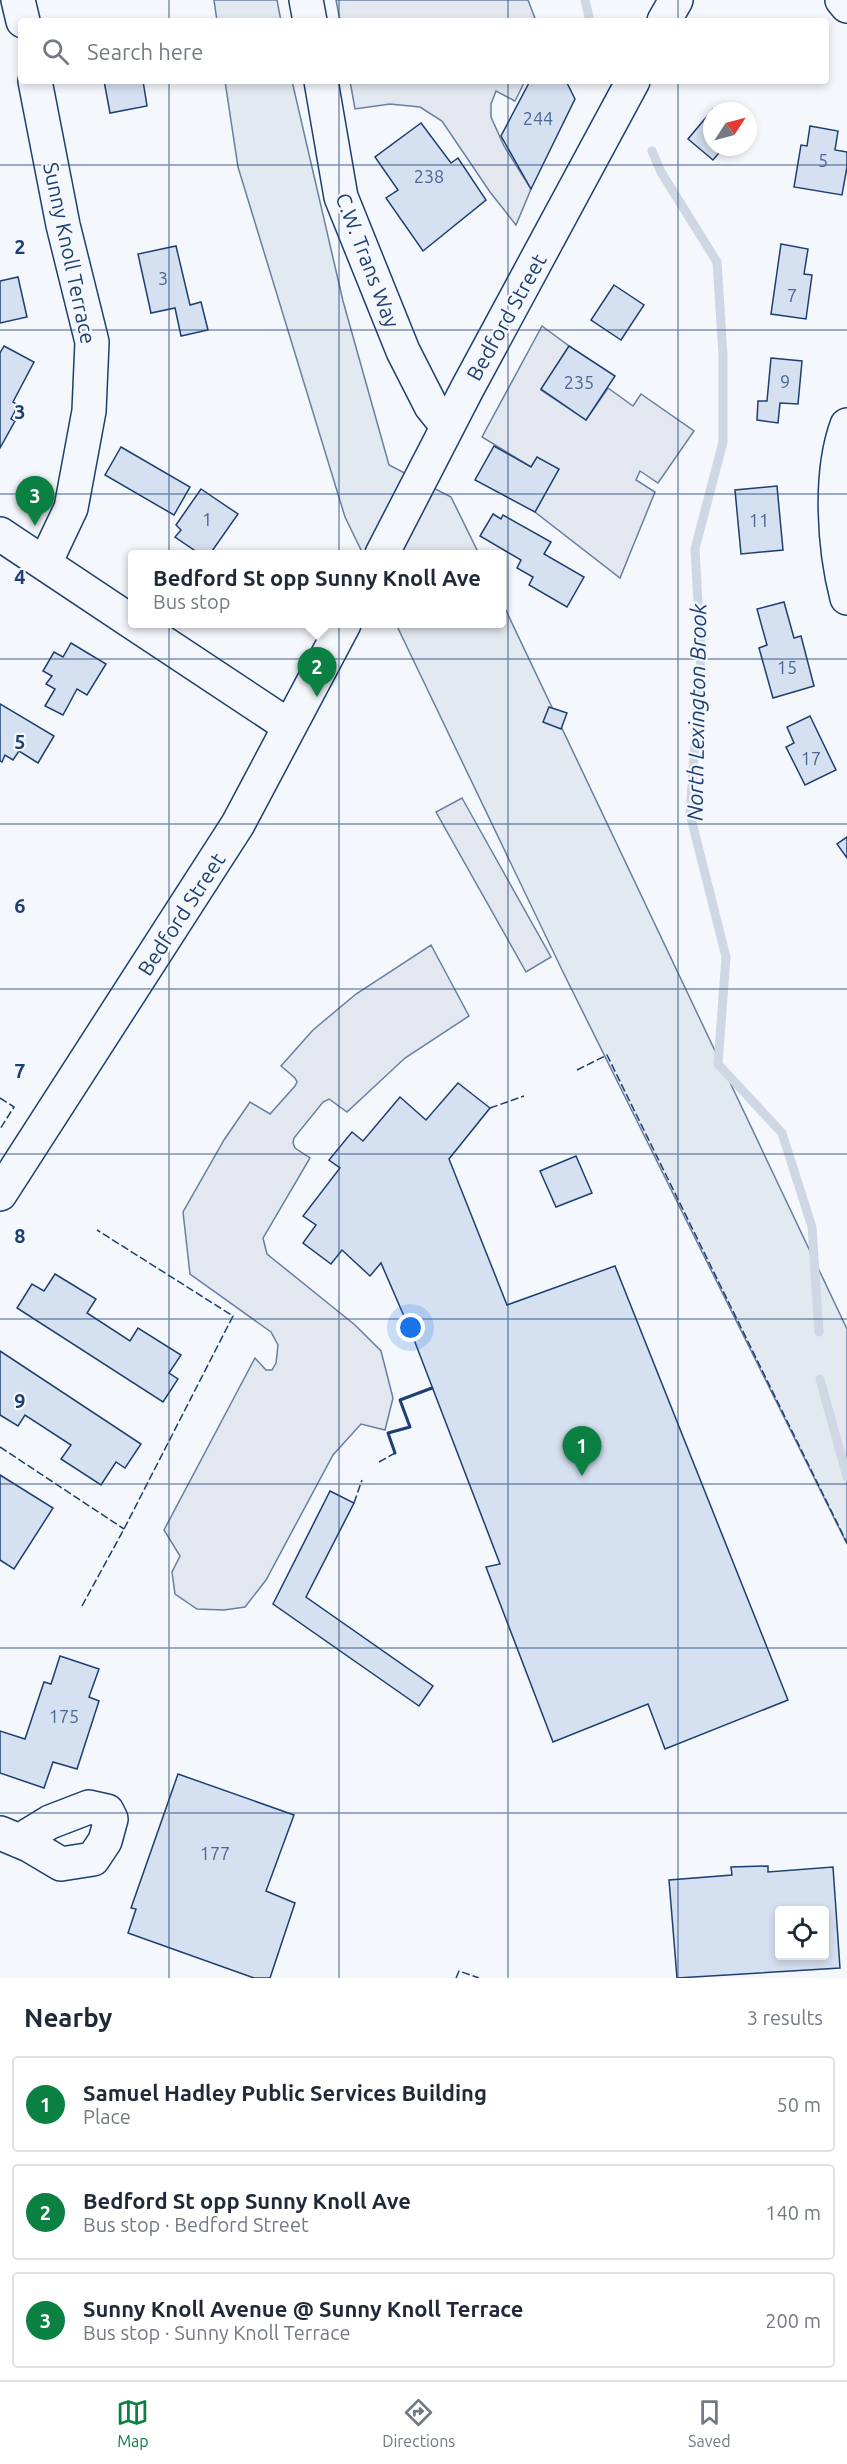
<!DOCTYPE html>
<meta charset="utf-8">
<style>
body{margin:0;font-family:Ubuntu,sans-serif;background:#f6f6f7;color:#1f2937}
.controls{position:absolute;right:18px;bottom:18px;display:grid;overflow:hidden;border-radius:6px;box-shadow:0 3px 9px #0003}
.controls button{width:54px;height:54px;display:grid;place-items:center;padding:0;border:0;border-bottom:2px solid #e0e1e3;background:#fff;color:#1f2937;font:30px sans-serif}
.compass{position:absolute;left:703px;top:102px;width:54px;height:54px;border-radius:50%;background:#fff;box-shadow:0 3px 9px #0003;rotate:54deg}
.you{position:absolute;left:411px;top:1328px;width:21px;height:21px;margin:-15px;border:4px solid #fff;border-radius:50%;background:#1a73e8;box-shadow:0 0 0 9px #1a73e833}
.badge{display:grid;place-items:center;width:39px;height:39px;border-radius:50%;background:#0b8043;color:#fff;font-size:20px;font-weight:700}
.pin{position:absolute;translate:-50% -50px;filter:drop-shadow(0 2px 3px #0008)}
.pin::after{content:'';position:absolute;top:32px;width:21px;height:18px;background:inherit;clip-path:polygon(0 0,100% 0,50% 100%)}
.popup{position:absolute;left:128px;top:550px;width:378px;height:78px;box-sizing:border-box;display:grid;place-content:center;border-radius:6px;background:#fff;filter:drop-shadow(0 2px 4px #0005);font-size:20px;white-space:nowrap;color:#747a83}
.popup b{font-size:22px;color:#1f2937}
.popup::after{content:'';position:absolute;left:50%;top:100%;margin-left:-12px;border:12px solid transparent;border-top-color:#fff}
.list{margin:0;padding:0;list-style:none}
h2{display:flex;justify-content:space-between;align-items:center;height:78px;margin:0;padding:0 24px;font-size:26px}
h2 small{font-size:20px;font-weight:400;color:#747a83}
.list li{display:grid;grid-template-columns:39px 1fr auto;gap:18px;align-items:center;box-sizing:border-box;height:96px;margin:0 12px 12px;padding:0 12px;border:2px solid #e0e1e3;border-radius:6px}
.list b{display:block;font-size:22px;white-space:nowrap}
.list p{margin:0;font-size:20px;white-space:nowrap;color:#747a83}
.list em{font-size:20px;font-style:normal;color:#747a83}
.icon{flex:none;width:33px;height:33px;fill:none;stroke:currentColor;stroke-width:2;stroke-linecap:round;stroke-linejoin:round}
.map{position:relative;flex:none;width:847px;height:1978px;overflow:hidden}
.search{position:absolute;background:#fff;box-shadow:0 3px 9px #0003;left:18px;right:18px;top:18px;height:66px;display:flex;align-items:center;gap:15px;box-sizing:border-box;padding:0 21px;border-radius:6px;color:#747a83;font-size:22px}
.sheet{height:402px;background:#fff}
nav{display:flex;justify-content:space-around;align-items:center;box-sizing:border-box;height:84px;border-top:2px solid #e0e1e3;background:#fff;font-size:16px;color:#747a83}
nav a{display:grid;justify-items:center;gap:3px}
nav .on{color:#0b8043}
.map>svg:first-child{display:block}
.green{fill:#e3e9f0;stroke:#687fa3;stroke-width:1.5}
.parking{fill:#e3e8f0;stroke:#687fa3;stroke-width:1.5}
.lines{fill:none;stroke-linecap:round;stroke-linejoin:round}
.stream{stroke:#cfd7e4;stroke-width:9}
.building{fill:#d5e0f0;stroke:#1d3f73;stroke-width:1.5;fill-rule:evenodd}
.minor-casing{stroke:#1d3f73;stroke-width:36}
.major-casing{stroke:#1d3f73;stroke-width:36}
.minor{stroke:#f4f7fb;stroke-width:33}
.major{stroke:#f4f7fb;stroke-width:33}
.fence{stroke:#1d3f73;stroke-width:1.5;stroke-dasharray:8 3;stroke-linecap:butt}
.wall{stroke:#1d3f73;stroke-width:3}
.grid{fill:none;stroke:#1d3f73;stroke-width:1.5;stroke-opacity:0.55}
.labels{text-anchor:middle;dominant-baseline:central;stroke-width:4.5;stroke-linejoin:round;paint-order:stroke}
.number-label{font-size:18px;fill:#4b6792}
.street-label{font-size:21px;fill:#1d3f73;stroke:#f4f7fb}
.water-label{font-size:22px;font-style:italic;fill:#1d3f73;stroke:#f4f7fb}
.grid-label{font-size:20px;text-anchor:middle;font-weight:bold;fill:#1d3f73;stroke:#f4f7fb;stroke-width:4.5;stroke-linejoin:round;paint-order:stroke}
</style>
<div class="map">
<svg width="847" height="1978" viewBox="0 0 847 1978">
<rect width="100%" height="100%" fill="#f4f7fb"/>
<g class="green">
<polygon points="214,0 277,0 281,21 217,21"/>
<polygon points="225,81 292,81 343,301 389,465 451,497 479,554 363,554 345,517 238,167"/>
<polygon points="502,602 847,1329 847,1544 563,972 396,624 502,624"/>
</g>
<g class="parking">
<polygon points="336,0 528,0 536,21 340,21"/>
<polygon points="350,81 525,81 515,101 496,91 491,104 491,117 504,146 531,189 516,225 490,192 442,121 420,107 390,104 355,109"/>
<polygon points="542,326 569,346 541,390 586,420 608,388 633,406 641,394 694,431 658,483 640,471 636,480 655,492 620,578 535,512 558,470 531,467 482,437"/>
<polygon points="462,798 551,957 526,972 436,812"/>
<polygon points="431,945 469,1016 405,1058 347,1112 329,1099 323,1102 294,1138 293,1143 295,1148 310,1158 263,1238 267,1254 355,1325 381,1351 393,1398 385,1430 361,1424 333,1455 266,1580 245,1607 224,1610 197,1609 175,1594 172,1572 180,1556 164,1530 255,1358 266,1370 272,1370 276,1363 278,1345 271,1332 190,1274 183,1212 224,1140 250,1102 270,1114 295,1086 297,1082 295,1078 281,1066 313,1030 356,994"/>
</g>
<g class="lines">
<g class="stream">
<polyline points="585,0 590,21"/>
<polyline points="652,151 661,172 717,262 723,355 723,442 695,549 701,656 690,814 726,957 718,1064 782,1133 812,1227 819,1332"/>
<polyline points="820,1379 847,1477"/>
</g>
</g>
<g class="building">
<polygon points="104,81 143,81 147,106 110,113"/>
<polygon points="530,81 566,81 575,99 531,189 501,136"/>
<polygon points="713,109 715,111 712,111 712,147 724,147 713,160 688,139"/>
<polygon points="421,123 451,163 458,158 486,200 423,251 386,198 398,190 375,157"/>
<polygon points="810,126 838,131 835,150 847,152 847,167 842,195 794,187 801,145 807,146"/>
<polygon points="781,244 808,249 804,274 812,275 806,319 771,314"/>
<polygon points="176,246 190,305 201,302 208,330 181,336 175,308 151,313 138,254"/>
<polygon points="18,277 27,317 0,323 0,281"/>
<polygon points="614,285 644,305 621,340 591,320"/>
<polygon points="4,346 34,362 13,402 18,405 11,419 15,421 0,448 0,353"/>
<polygon points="569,346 615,376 586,420 541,389"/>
<polygon points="771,358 802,361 798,404 780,403 778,423 757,420 758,401 767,401"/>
<polygon points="494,446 531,467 537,457 559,469 535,512 475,480"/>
<polygon points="121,447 190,487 174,515 105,475"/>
<polygon points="777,486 783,550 741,554 735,490"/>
<polygon points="201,489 238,514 210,554 200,554 175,537 181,530 176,525"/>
<polygon points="493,514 501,519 503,515 551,542 544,554 584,577 567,607 529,585 533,577 517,568 521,560 480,536"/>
<polygon points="784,602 794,638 801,636 814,686 773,698 759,648 767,645 757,609"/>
<polygon points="71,643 106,664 87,695 77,689 63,715 45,706 55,689 46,684 52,676 43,671 54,652 63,657"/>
<polygon points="0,704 54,736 38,763 19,751 13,760 5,755 2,762 0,761"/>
<polygon points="549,707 567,713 561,729 543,722"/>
<polygon points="810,716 836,770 805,785 786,747 794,743 787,727"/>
<polygon points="847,837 847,858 837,844"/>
<polygon points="458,1083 490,1108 449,1159 507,1305 615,1266 788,1700 665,1749 648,1704 553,1742 486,1567 500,1564 413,1337 381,1263 370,1276 342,1250 331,1264 303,1243 316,1225 303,1216 340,1168 329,1160 352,1132 363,1141 400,1097 426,1120"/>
<polygon points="576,1156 592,1193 556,1207 540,1171"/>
<polygon points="55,1274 96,1299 87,1313 130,1341 138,1328 181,1355 169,1373 178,1379 163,1402 17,1308 32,1284 44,1291"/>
<polygon points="0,1351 141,1444 125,1468 116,1462 101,1485 61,1459 71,1445 25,1415 18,1426 0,1415"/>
<polygon points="0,1475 53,1508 14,1569 0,1560"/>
<polygon points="330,1491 354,1503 306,1597 433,1686 419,1706 273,1604"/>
<polygon points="60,1656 99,1669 89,1697 99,1701 77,1769 53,1762 44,1788 0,1773 0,1731 25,1739 44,1682 51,1684"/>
<polygon points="178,1774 294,1815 266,1891 295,1903 270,1978 254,1978 128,1933 136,1909 131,1908"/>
<path d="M768 1866V1872L833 1867 840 1968 677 1978 669 1880 732 1875 731 1867ZM780 1910H824V1956H780Z"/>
</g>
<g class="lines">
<g class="minor-casing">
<g id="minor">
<polyline points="18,0 23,21"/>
<polyline points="306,0 310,21"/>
<polyline points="842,0 847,6"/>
<polyline points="35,81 63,225 92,342 89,411 71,508 45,563"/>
<polyline points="321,81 341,197 403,351 431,406 447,426"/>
<path d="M847 425C829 474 834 548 847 598"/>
<polyline points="0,534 132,622"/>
<polyline points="135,624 289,726"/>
<polyline points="0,1833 29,1845 61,1864 93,1859 105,1841 111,1819 107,1811 89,1807 50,1822 19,1841"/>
</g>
</g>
<g class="major-casing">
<g id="major">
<polyline points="664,21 676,0"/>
<polyline points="382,554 467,389 633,81"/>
<polyline points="0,1194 238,824 344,624"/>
</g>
</g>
<use href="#minor" class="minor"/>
<use href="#major" class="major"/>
<g class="fence">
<polyline points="577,1070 607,1055 847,1543"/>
<polyline points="0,1098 14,1107 0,1129"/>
<polyline points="490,1108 524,1096"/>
<polyline points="0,1447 124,1529"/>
<polyline points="379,1462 395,1453"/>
<polyline points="354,1503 362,1480"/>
<polyline points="82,1606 124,1529 233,1316 97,1230"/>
<polyline points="456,1978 459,1971 479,1978"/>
</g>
<polyline class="wall" points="395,1453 388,1433 410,1427 400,1400 432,1388"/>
</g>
<path class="grid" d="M169 0V21M339 0V21M508 0V21M678 0V21M169 81V1978M339 81V1978M508 81V1978M678 81V1978M0 165H847M0 330H847M0 494H847M0 659H847M0 824H847M0 989H847M0 1154H847M0 1319H847M0 1484H847M0 1648H847M0 1813H847"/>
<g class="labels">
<g class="number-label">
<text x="538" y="118">244</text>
<text x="823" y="160">5</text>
<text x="429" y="176">238</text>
<text x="163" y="278">3</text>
<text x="792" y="295">7</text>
<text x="785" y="381">9</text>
<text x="579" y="382">235</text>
<text x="207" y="519">1</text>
<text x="759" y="520">11</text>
<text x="787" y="667">15</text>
<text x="811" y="758">17</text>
<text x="64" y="1716">175</text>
<text x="215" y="1853">177</text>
</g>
<g class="street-label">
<text transform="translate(70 253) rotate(78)">Sunny Knoll Terrace</text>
<text transform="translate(368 260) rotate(69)">C.W. Trans Way</text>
<text transform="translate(506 317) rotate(-61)">Bedford Street</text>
<text transform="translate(181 914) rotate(-57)">Bedford Street</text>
</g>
<g class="water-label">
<text transform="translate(696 712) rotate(-89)">North Lexington Brook</text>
</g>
</g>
<g class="grid-label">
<text x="20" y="254">2</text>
<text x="20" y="419">3</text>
<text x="20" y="584">4</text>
<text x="20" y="749">5</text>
<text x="20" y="913">6</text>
<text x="20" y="1078">7</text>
<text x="20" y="1243">8</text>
<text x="20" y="1408">9</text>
</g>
</svg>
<div class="controls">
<button><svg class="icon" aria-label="locate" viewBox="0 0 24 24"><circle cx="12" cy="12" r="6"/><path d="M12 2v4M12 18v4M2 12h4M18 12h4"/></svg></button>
</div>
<svg class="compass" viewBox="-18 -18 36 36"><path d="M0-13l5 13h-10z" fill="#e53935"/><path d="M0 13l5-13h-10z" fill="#747a83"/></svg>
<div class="you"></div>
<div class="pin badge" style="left:582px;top:1476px">1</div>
<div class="pin badge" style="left:317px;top:697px">2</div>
<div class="popup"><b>Bedford St opp Sunny Knoll Ave</b>Bus stop</div>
<div class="pin badge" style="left:35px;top:526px">3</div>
<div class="search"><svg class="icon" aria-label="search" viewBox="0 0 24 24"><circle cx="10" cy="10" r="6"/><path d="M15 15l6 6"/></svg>Search here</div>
</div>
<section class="sheet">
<h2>Nearby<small>3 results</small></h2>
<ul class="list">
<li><span class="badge">1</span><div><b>Samuel Hadley Public Services Building</b><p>Place</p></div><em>50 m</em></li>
<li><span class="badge">2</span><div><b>Bedford St opp Sunny Knoll Ave</b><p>Bus stop · Bedford Street</p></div><em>140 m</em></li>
<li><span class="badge">3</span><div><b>Sunny Knoll Avenue @ Sunny Knoll Terrace</b><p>Bus stop · Sunny Knoll Terrace</p></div><em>200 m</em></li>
</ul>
</section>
<nav>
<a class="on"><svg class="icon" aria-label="map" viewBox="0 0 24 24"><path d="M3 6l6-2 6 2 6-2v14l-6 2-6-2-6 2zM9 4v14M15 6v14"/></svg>Map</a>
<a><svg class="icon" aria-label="directions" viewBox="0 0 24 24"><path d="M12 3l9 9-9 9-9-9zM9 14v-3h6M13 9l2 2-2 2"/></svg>Directions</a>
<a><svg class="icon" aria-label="saved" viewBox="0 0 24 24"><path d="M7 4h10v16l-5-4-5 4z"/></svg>Saved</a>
</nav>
